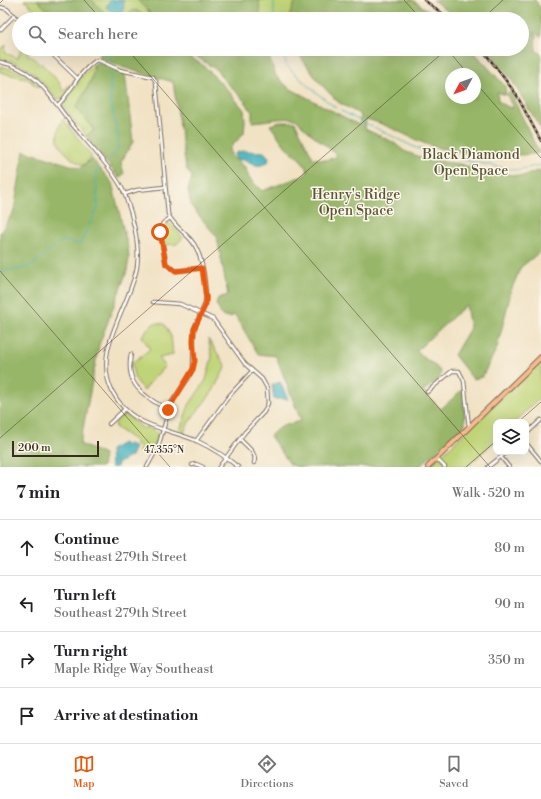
<!DOCTYPE html>
<meta charset="utf-8">
<style>
body{margin:0;font-family:"Libre Bodoni",serif;background:#f6f6f6;color:#202124}
.controls{position:absolute;right:12px;bottom:12px;display:grid;overflow:hidden;border-radius:8px;box-shadow:0 4px 16px #0002}
.controls button{width:36px;height:36px;display:grid;place-items:center;padding:0;border:0;border-bottom:1px solid #e0e0e0;background:#fff;color:#202124;font:20px sans-serif}
.compass{position:absolute;left:445px;top:68px;width:36px;height:36px;border-radius:50%;background:#fff;box-shadow:0 4px 16px #0002;rotate:229deg}
.scale{position:absolute;left:12px;bottom:10px;width:87px;box-sizing:border-box;padding-left:4px;border:2px solid #3b2a1e;border-top:0;font-size:11px;line-height:14px;white-space:nowrap;color:#3b2a1e;-webkit-text-stroke:3px #fbf7ec;paint-order:stroke}
.stop{position:absolute;width:12px;height:12px;margin:-9px;border:3px solid #ea580c;border-radius:50%;background:#fff}
.stop.end{background:#ea580c;border-color:#fff;box-shadow:0 1px 4px #0008}
.list{margin:0;padding:0;list-style:none}
h2{display:flex;justify-content:space-between;align-items:center;height:52px;margin:0;padding:0 16px;font-size:17px}
h2 small{font-size:13px;font-weight:400;color:#757577}
.list li{display:grid;grid-template-columns:26px 1fr auto;gap:12px;align-items:center;box-sizing:border-box;height:56px;padding:0 16px;border-top:1px solid #e0e0e0}
.list b{display:block;font-size:15px;white-space:nowrap}
.list p{margin:0;font-size:13px;white-space:nowrap;color:#757577}
.list em{font-size:13px;font-style:normal;color:#757577}
.icon{flex:none;width:22px;height:22px;fill:none;stroke:currentColor;stroke-width:2;stroke-linecap:round;stroke-linejoin:round}
.map{position:relative;flex:none;width:541px;height:467px;overflow:hidden}
.search{position:absolute;background:#fff;box-shadow:0 4px 16px #0002;left:12px;right:12px;top:12px;height:44px;display:flex;align-items:center;gap:10px;box-sizing:border-box;padding:0 14px;border-radius:22px;color:#757577;font-size:15px}
.sheet{height:276px;background:#fff}
nav{display:flex;justify-content:space-around;align-items:center;box-sizing:border-box;height:56px;border-top:1px solid #e0e0e0;background:#fff;font-size:11px;color:#757577}
nav a{display:grid;justify-items:center;gap:2px}
nav .on{color:#ea580c}
.map>svg:first-child{display:block}
.green{fill:#bfd477;stroke:#7d7f4a}
.forest{fill:#97b668;stroke:#697043;fill-rule:evenodd}
.water{fill:#42b1bd;stroke:#3e6e6e}
.lines{fill:none;stroke-linecap:round;stroke-linejoin:round}
.stream{stroke:#42b1bd;stroke-width:1}
.minor-casing{stroke:#7b6a58;stroke-width:4.5}
.primary-casing{stroke:#7b6a58;stroke-width:6}
.minor{stroke:#fff;stroke-width:2.5}
.primary{stroke:#fabb8b;stroke-width:4}
.rail-casing{stroke:#3b2a1e;stroke-width:2.5}
.rail{stroke:#fbf7ec;stroke-width:1;stroke-dasharray:3;stroke-linecap:butt}
.route{stroke:#ea580c;stroke-width:5}
.ticks{fill:none;stroke:#3b2a1e;stroke-width:1;stroke-opacity:0.45}
.labels{text-anchor:middle;dominant-baseline:central;stroke-width:3;stroke-linejoin:round;paint-order:stroke}
.park-label{font-size:14px;fill:#5c5434;stroke:#fbf7ec}
.ticks-label{font-size:10px;text-anchor:middle;fill:#3b2a1e;stroke:#fbf7ec;stroke-width:3;stroke-linejoin:round;paint-order:stroke}
</style>
<div class="map">
<svg width="541" height="467" viewBox="0 0 541 467">
<rect width="100%" height="100%" fill="#fbf7ec"/>
<filter id="ink" filterUnits="userSpaceOnUse"><feTurbulence type="fractalNoise" baseFrequency=".025" numOctaves="2"/><feDisplacementMap in="SourceGraphic" scale="8" xChannelSelector="R" yChannelSelector="G"/><feConvolveMatrix kernelMatrix="1 2 1 2 8 2 1 2 1" color-interpolation-filters="sRGB"/></filter>
<filter id="wash" filterUnits="userSpaceOnUse"><feTurbulence type="fractalNoise" baseFrequency=".012" numOctaves="4" result="noise"/><feDisplacementMap in="SourceGraphic" scale="16" xChannelSelector="R" yChannelSelector="G"/><feGaussianBlur stdDeviation="0.9" result="paint"/><feColorMatrix in="noise" values="0 0 0 0 0 0 0 0 0 0 0 0 0 0 0 0 0 1.4 0 .05"/><feComposite in="paint" operator="in"/></filter>
<g filter="url(#wash)">
<rect width="100%" height="100%" fill="#f1e2c4"/>
<g class="green">
<polygon points="24,0 413,0 440,19 45,19"/>
<path d="M6 45 5 53 18 58 21 49H28V56L31 55 39 64 41 63 59 82 63 91 72 83 63 98 56 99C42 79 26 62 0 59V50Z"/>
<path d="M93 65C97 75 82 97 76 107L94 130 86 136 63 106 83 75Z"/>
<polygon points="0,66 23,73 39,86 38,88 28,79 0,72"/>
<path d="M63 119 92 157 83 165C74 162 61 150 58 141 56 134 60 125 63 119Z"/>
<polygon points="169,223 183,237 177,244 164,245 162,232 166,224"/>
<polygon points="155,323 164,324 171,336 173,355 159,358 165,366 151,381 144,391 134,377 132,363 150,349 142,336 149,327"/>
<polygon points="208,339 226,366 213,391 189,422 184,432 180,430 189,405 206,380 212,357"/>
<polygon points="541,360 541,397 515,422 496,422 496,440 467,467 429,467"/>
<polygon points="125,414 144,429 146,427 155,431 158,434 150,457 138,451 139,448 134,440 115,427 116,421"/>
</g>
<g class="forest">
<polygon points="37,0 92,0 107,15 108,19 56,19"/>
<polygon points="137,0 259,0 260,19 156,19"/>
<polygon points="296,0 412,0 438,19 288,19"/>
<polygon points="433,0 535,0 541,9 541,38 537,33 534,33 537,37 535,40 536,51 541,53 541,129 511,79 487,49 522,49 522,19 458,19"/>
<polygon points="136,10 148,19 122,19 130,12"/>
<path d="M102 49H177L204 66 227 89 244 110 245 121 244 133 230 148 231 156 245 167 249 178 262 191 305 175 308 171 300 159 286 147 270 125 280 122H295L313 158 326 160 336 157V155C323 142 308 133 296 119 280 117 267 121 252 122V112L244 100 224 80 217 70 185 49H266L276 76 289 88 359 125 361 115 338 102 317 80 295 49H471L505 86 506 95 497 92 498 101 508 107 513 108 507 95 510 91 539 153C511 158 452 154 426 144 406 136 387 124 366 119L365 129 393 142 404 151 428 160 460 164 485 172 523 176 541 170V251L521 267 512 288 497 348 482 377 473 379 454 355 470 328 466 305 417 350C424 360 434 363 441 372L439 379 423 391 441 409 463 389 465 425 419 467C406 467 385 464 373 467H297L290 464 270 436C280 425 288 424 301 421L276 356 258 354 235 315 230 317 222 316 216 304 218 298 228 295 217 237 191 206 188 189 192 177 186 168 173 82 122 67 98 57ZM451 74H475V98H451Z"/>
<path d="M98 62 125 73 133 142 121 162 124 174 119 178 86 136 94 130 76 107C82 97 97 75 93 65Z"/>
<polygon points="24,151 80,168 92,159 112,183 128,248 129,258 127,271 99,345 80,444 104,455 102,467 0,467 0,233 14,211"/>
</g>
<g class="water">
<polygon points="110,0 123,0 124,6 122,13 116,15 106,7"/>
<path d="M243 151 264 152 269 157 268 162C258 168 255 165 246 160 243 159 239 161 236 159L234 155 238 152Z"/>
<polygon points="280,382 288,399 274,399 272,385"/>
<polygon points="123,443 126,446 129,444 135,447 131,456 117,464 117,467 111,467 110,450"/>
</g>
<g class="lines">
<g class="stream">
<polyline points="274,0 274,19"/>
<polyline points="110,49 111,60"/>
<polyline points="281,49 287,66 308,86 336,108"/>
<polyline points="341,111 416,148 453,158 516,170 541,165"/>
<polyline points="109,160 118,148 118,136 110,98 111,72"/>
<polyline points="0,271 21,269 33,265 57,244 63,241 80,244 98,208 96,172 100,168"/>
</g>
</g>
</g>
<g filter="url(#ink)">
<g class="lines">
<g class="minor-casing">
<g id="minor">
<polyline points="0,7 7,9 19,20"/>
<polyline points="0,30 14,16"/>
<polyline points="47,49 77,78"/>
<path d="M0 62C37 69 49 96 71 123 85 140 119 176 125 195 133 216 140 245 137 267 130 307 92 349 112 391 131 428 164 427 197 441 212 448 226 457 238 467"/>
<path d="M58 105C72 91 78 73 95 61L98 60 120 70 153 77 156 82 168 214C173 225 183 231 191 240 203 254 205 280 206 297L205 304 194 329 193 369 187 380 171 403 158 447 147 467"/>
<polyline points="125,194 137,190 165,187"/>
<polyline points="170,218 163,223 160,230 166,264 176,271 202,268"/>
<polyline points="153,302 180,304 213,319 245,364 262,379 267,388 268,403 264,412 245,432 219,467"/>
<path d="M131 354C125 386 143 395 168 410"/>
<polyline points="427,392 452,371 459,371 464,381 469,427"/>
<polyline points="109,424 125,409"/>
<polyline points="526,434 541,420"/>
<path d="M240 439C246 446 258 453 254 463"/>
<polyline points="196,441 229,396 252,371"/>
<polyline points="526,443 541,461"/>
<polyline points="501,457 509,467"/>
<polyline points="437,459 445,467"/>
<polyline points="192,465 196,464 203,467"/>
<polyline points="488,467 507,452"/>
</g>
</g>
<g class="primary-casing">
<polyline id="primary" points="428,467 541,357"/>
</g>
<use href="#minor" class="minor"/>
<use href="#primary" class="primary"/>
<g class="rail-casing">
<g id="rail">
<polyline points="424,0 450,19"/>
<polyline points="482,49 516,94 541,141"/>
</g>
</g>
<use href="#rail" class="rail"/>
</g>
</g>
<g class="lines" filter="url(#ink)">
<polyline class="route" points="160,232 166,264 176,271 202,268 206,298 206,304 194,329 193,341 195,361 193,369 168,410"/>
</g>
<path class="ticks" d="M84 0 101 19M404 0 421 19M0 3 3 0M482 19 503 0M127 49 490 467M447 49 468 74M475 82 541 158M0 271 170 467M518 422 541 402M0 438 447 49M466 467 496 441"/>
<g class="labels">
<g class="park-label">
<text x="471" y="155">Black Diamond<tspan x="471" dy="16">Open Space</tspan></text>
<text x="356" y="195">Henry's Ridge<tspan x="356" dy="16">Open Space</tspan></text>
</g>
</g>
<g class="ticks-label">
<text x="164" y="453">47.355°N</text>
</g>
</svg>
<div class="controls">
<button><svg class="icon" aria-label="layers" viewBox="0 0 24 24"><path d="M12 4l9 5-9 5-9-5zM3 14l9 5 9-5"/></svg></button>
</div>
<svg class="compass" viewBox="-18 -18 36 36"><path d="M0-13l5 13h-10z" fill="#e53935"/><path d="M0 13l5-13h-10z" fill="#757577"/></svg>
<div class="scale">200 m</div>
<div class="stop" style="left:160px;top:232px"></div>
<div class="stop end" style="left:168px;top:410px"></div>
<div class="search"><svg class="icon" aria-label="search" viewBox="0 0 24 24"><circle cx="10" cy="10" r="6"/><path d="M15 15l6 6"/></svg>Search here</div>
</div>
<section class="sheet">
<h2>7 min<small>Walk · 520 m</small></h2>
<ul class="list">
<li><svg class="icon" aria-label="ahead" viewBox="0 0 24 24"><path d="M12 20V5M6 11l6-6 6 6"/></svg><div><b>Continue</b><p>Southeast 279th Street</p></div><em>80 m</em></li>
<li><svg class="icon" aria-label="left" viewBox="0 0 24 24"><path d="M17 20v-9H6M10 6l-5 5 5 5"/></svg><div><b>Turn left</b><p>Southeast 279th Street</p></div><em>90 m</em></li>
<li><svg class="icon" aria-label="right" viewBox="0 0 24 24"><path d="M7 20v-9h11M14 6l5 5-5 5"/></svg><div><b>Turn right</b><p>Maple Ridge Way Southeast</p></div><em>350 m</em></li>
<li><svg class="icon" aria-label="arrive" viewBox="0 0 24 24"><path d="M6 21V4h12l-3 4 3 4H6"/></svg><div><b>Arrive at destination</b></div></li>
</ul>
</section>
<nav>
<a class="on"><svg class="icon" aria-label="map" viewBox="0 0 24 24"><path d="M3 6l6-2 6 2 6-2v14l-6 2-6-2-6 2zM9 4v14M15 6v14"/></svg>Map</a>
<a><svg class="icon" aria-label="directions" viewBox="0 0 24 24"><path d="M12 3l9 9-9 9-9-9zM9 14v-3h6M13 9l2 2-2 2"/></svg>Directions</a>
<a><svg class="icon" aria-label="saved" viewBox="0 0 24 24"><path d="M7 4h10v16l-5-4-5 4z"/></svg>Saved</a>
</nav>
